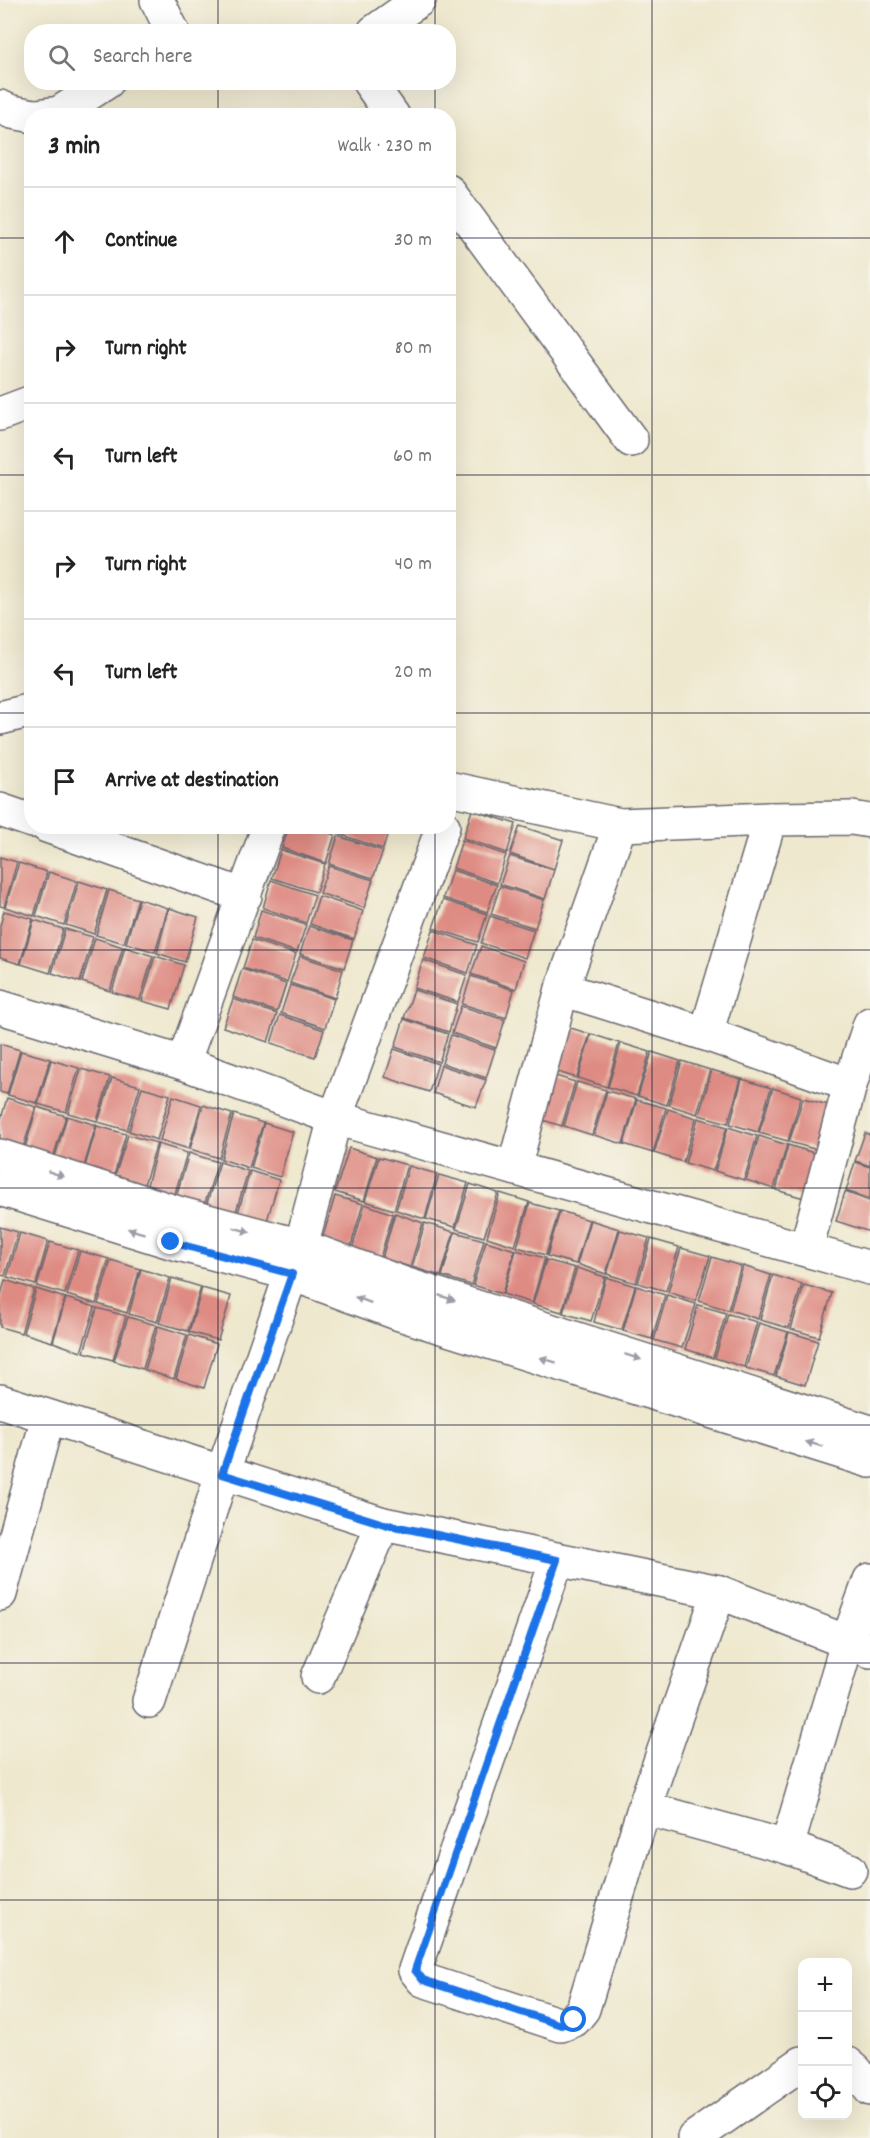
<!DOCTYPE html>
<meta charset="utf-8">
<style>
body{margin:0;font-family:Dekko,sans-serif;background:#f2f2f2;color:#222}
.controls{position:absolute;right:18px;bottom:18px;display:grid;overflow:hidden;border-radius:12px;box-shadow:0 6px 24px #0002}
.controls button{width:54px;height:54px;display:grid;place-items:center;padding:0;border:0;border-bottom:2px solid #e0e0e0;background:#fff;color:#222;font:30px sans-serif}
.stop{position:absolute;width:18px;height:18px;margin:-14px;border:4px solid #1a73e8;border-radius:50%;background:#fff}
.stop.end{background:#1a73e8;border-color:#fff;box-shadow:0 2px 6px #0008}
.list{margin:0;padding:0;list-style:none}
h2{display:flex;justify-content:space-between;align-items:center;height:78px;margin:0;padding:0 24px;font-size:26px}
h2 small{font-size:20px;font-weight:400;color:#767676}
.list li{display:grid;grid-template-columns:39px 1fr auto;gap:18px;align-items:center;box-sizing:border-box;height:108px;padding:0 24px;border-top:2px solid #e0e0e0}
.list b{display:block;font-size:22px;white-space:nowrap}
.list em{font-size:20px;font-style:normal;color:#767676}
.icon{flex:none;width:33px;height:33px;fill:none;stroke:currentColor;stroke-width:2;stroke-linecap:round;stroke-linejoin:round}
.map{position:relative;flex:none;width:870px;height:2138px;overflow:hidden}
.search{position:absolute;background:#fff;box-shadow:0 6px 24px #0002;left:24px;top:24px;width:432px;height:66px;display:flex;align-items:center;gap:15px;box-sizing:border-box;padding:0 21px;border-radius:24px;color:#767676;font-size:22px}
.panel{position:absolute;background:#fff;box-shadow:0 6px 24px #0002;left:24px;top:108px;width:432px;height:726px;border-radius:24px}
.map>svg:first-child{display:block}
.building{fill:#de8b83}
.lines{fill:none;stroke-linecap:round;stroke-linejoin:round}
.street-casing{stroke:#69676e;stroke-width:36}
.street{stroke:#fff;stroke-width:33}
.oneway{fill:#9c9ca7}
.route{stroke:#1a73e8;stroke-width:8}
.grid{fill:none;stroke:#22223b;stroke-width:1.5;stroke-opacity:0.55}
</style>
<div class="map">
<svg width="870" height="2138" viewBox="0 0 870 2138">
<rect width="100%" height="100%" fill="#f7f3e8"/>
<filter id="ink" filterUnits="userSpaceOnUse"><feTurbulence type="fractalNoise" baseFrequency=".0167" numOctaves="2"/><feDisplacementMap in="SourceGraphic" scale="12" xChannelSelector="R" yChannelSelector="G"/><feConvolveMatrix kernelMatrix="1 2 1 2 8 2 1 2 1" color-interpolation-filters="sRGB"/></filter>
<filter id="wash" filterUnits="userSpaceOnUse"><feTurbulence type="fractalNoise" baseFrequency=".008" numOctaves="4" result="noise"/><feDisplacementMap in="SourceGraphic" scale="24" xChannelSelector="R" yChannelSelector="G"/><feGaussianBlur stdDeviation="1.35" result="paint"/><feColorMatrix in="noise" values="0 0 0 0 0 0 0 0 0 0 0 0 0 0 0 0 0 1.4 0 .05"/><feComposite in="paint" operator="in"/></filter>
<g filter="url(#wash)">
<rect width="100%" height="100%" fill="#eee8ce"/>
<g id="blocks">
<g class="building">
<polygon points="472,810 516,824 507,853 463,838"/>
<polygon points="289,826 310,826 335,835 326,863 282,848"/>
<polygon points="341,826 390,826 383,849 339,834"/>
<polygon points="520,826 563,840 554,869 510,854"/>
<polygon points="338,836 383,851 373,878 329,864"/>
<polygon points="462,840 506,855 497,883 453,868"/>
<polygon points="281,850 325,864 316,892 272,878"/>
<polygon points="510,856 554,870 545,899 500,884"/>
<polygon points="0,857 17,862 4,907 0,906"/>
<polygon points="19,863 47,872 34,916 5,907"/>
<polygon points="329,866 373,880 364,908 319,893"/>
<polygon points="452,870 497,885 487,912 443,898"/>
<polygon points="49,872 77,881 64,925 36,916"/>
<polygon points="271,880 315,895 306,923 263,908"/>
<polygon points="79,881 107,890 94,934 66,925"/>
<polygon points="500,886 544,900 535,928 491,914"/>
<polygon points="109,890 138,899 124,943 96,935"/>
<polygon points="319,896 363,911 354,939 310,924"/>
<polygon points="139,899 168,908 155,952 126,943"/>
<polygon points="443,900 487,914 478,942 433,928"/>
<polygon points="169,908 198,917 185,962 157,953"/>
<polygon points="261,910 306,925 297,952 253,938"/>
<polygon points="4,911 33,919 20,964 0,958 0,926"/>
<polygon points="490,916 534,930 525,958 481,943"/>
<polygon points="34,920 63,929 50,973 21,964"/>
<polygon points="309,926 353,940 344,968 300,954"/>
<polygon points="65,929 93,937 80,982 52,973"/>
<polygon points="433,930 477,945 468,973 424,958"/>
<polygon points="95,938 123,947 110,991 82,982"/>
<polygon points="252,940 296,954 287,982 243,968"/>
<polygon points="481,946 524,961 516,989 471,974"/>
<polygon points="125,947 153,956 140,1000 112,992"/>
<polygon points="155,956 184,965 171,1009 142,1001"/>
<polygon points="300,956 343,970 335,998 290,983"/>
<polygon points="423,960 467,975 458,1002 414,988"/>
<polygon points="242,969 286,984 277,1012 233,997"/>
<polygon points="471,976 514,990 506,1018 462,1004"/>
<polygon points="290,985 334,999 325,1028 281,1013"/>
<polygon points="414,990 457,1004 449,1032 404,1018"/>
<polygon points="233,999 277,1014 268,1042 223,1027"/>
<polygon points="461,1006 505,1020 496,1048 452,1033"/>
<polygon points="280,1015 324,1030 315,1057 271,1043"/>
<polygon points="404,1019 448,1034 439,1062 395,1047"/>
<polygon points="561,1025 590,1034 577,1078 548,1069"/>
<polygon points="591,1034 619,1043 607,1087 578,1078"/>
<polygon points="451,1035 495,1050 486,1078 442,1063"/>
<polygon points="621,1043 650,1052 637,1096 608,1087"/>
<polygon points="0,1044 20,1050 7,1094 0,1092"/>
<polygon points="394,1049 438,1064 429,1092 385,1077"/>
<polygon points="21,1051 50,1059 37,1103 8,1095"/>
<polygon points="652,1052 680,1061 667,1105 638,1096"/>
<polygon points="51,1060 79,1068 66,1112 38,1104"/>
<polygon points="682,1061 710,1070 697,1114 669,1105"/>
<polygon points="441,1065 486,1080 476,1107 433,1093"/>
<polygon points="81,1069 110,1077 97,1121 68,1113"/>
<polygon points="712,1070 741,1079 728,1123 699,1115"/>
<polygon points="546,1073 575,1082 562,1126 533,1117"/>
<polygon points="112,1078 140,1086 127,1130 98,1122"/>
<polygon points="742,1079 771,1088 758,1132 730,1124"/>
<polygon points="577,1082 606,1090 592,1135 564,1126"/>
<polygon points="142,1087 170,1095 157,1140 129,1131"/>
<polygon points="773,1088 801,1097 788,1141 759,1133"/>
<polygon points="607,1091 636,1099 623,1144 594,1135"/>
<polygon points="173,1096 201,1105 189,1149 160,1140"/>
<polygon points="7,1098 36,1107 22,1151 0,1145 0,1122"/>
<polygon points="803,1098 832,1106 818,1150 789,1142"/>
<polygon points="637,1100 666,1108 653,1153 624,1144"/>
<polygon points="203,1105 232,1114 219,1158 190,1149"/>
<polygon points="37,1107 66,1116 52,1161 24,1151"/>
<polygon points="668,1109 696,1118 683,1162 654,1153"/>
<polygon points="234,1114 263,1123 249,1168 221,1159"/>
<polygon points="67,1116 96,1125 83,1170 54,1160"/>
<polygon points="698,1118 727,1127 713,1171 685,1163"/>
<polygon points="264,1123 293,1132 280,1177 251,1168"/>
<polygon points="97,1126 126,1134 113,1179 84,1170"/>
<polygon points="728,1127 757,1136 744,1180 715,1171"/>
<polygon points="865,1133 870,1135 870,1166 855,1161"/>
<polygon points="128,1135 157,1143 143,1188 114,1179"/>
<polygon points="759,1136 787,1145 774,1189 746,1180"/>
<polygon points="158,1144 187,1153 174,1197 146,1189"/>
<polygon points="788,1145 817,1154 804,1198 776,1190"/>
<polygon points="349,1148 377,1157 364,1201 335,1192"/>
<polygon points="189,1153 218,1162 204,1206 176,1197"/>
<polygon points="379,1157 407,1165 394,1210 365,1201"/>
<polygon points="220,1162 248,1171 235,1215 206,1206"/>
<polygon points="855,1162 870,1167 870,1199 846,1191"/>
<polygon points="409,1166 437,1174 425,1219 396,1210"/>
<polygon points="250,1171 279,1180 266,1224 237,1216"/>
<polygon points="439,1175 468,1183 455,1227 426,1219"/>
<polygon points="470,1184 498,1193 484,1237 456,1229"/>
<polygon points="845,1192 870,1201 870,1232 836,1221"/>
<polygon points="500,1193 529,1202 515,1246 487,1237"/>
<polygon points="335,1196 363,1204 350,1249 322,1240"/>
<polygon points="530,1203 559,1211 546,1255 517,1247"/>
<polygon points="365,1204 393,1214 380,1258 352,1249"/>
<polygon points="560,1211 589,1220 576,1264 547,1256"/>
<polygon points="395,1213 423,1223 410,1267 382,1258"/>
<polygon points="590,1220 619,1229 606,1274 577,1264"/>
<polygon points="425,1223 454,1232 441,1276 412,1267"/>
<polygon points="0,1227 18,1232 5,1276 0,1275"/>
<polygon points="620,1230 649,1238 636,1283 607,1274"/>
<polygon points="455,1232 484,1240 471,1285 442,1276"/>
<polygon points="20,1233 48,1241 36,1285 7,1277"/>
<polygon points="651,1239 679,1247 666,1291 638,1283"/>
<polygon points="486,1241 515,1250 502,1294 473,1285"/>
<polygon points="50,1242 78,1250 65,1294 37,1286"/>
<polygon points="681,1248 710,1256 696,1301 668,1292"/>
<polygon points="516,1250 545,1258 532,1303 503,1294"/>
<polygon points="80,1251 109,1259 96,1304 67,1295"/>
<polygon points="712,1257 741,1266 728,1310 699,1301"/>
<polygon points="111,1260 140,1269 127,1313 98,1304"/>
<polygon points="546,1260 575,1268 562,1312 533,1304"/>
<polygon points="743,1266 771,1275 758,1319 730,1310"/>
<polygon points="577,1268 605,1277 591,1321 563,1313"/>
<polygon points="141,1269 170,1278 157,1322 129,1314"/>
<polygon points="773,1275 802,1284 789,1328 760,1320"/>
<polygon points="606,1277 635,1286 622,1330 594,1322"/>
<polygon points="172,1278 201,1287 188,1331 159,1323"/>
<polygon points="5,1280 34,1289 21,1333 0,1327 0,1299"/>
<polygon points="804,1285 832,1293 819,1337 791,1329"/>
<polygon points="636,1286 665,1295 652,1339 623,1331"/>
<polygon points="202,1288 231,1296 218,1340 189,1332"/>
<polygon points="36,1289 65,1298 52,1342 23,1333"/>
<polygon points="667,1295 696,1304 682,1348 654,1340"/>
<polygon points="66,1298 95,1307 81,1352 53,1342"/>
<polygon points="698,1305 726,1313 713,1358 685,1349"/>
<polygon points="97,1308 126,1316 113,1360 84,1352"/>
<polygon points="728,1314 757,1322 744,1367 715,1358"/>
<polygon points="128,1317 156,1325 143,1369 114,1361"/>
<polygon points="759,1323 788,1332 774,1376 746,1368"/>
<polygon points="158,1326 187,1335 174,1379 145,1370"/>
<polygon points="789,1332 818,1341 805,1385 776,1376"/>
<polygon points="189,1335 217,1344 204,1388 176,1379"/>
</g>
</g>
</g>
<g filter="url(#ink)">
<use href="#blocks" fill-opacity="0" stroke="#69676e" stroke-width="1.5"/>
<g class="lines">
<g class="street-casing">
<g id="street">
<polyline points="157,0 173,32"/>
<polyline points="374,32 419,0"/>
<polyline points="369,82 393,116"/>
<polyline points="0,107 12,112 34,116"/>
<polyline points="36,116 59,113 107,82"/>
<polyline points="448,191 631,440"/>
<polyline points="0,414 32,402"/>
<polyline points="0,718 32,710"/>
<polyline points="448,788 620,825 770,819 852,818 870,821"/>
<polyline points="0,810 32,821"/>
<polyline points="47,826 245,896"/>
<polyline points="562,989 706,1034 850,1085"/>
<polyline points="0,1007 183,1063 335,1118 870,1268"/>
<polyline points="706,1034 770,819"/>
<polyline points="183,1063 269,826"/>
<polyline points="0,1156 181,1214 301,1246 404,1284 870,1432"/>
<polyline points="514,1168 562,989 620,825"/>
<polyline points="0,1189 171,1242 292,1274 400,1314 870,1461"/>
<polyline points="806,1249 850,1085 870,1024"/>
<polyline points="0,1401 383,1524 719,1592 870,1651"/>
<polyline points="557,1560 415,1970 423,1980 561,2025 574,2020 583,2009 644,1808 719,1592"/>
<polyline points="0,1594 48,1417"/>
<polyline points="318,1677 383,1524"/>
<polyline points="149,1701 222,1474 301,1246 335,1118 443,826"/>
<polyline points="644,1808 787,1847 850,1870"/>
<polyline points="787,1847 847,1643 870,1580"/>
<polyline points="848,2064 856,2071 870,2089"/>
<polyline points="694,2138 802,2063"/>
</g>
</g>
<use href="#street" class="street"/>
</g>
<defs><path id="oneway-solid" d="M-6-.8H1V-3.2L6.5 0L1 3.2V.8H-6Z" transform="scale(1.5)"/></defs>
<g class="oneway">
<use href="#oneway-solid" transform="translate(56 1174) rotate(18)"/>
<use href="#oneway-solid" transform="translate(242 1230) rotate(15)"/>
<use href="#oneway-solid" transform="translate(136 1231) rotate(-163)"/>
<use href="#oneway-solid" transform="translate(447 1298) rotate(18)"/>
<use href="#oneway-solid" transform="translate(363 1300) rotate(-160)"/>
<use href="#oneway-solid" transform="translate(633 1357) rotate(18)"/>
<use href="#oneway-solid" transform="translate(548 1360) rotate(-163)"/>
<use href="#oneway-solid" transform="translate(814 1444) rotate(-163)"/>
</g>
</g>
<g class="lines" filter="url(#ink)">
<polyline class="route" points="171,1242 292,1274 222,1474 384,1524 557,1560 415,1970 423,1980 555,2023 561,2025 574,2020"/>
</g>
<path class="grid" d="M218 0V32M435 0V32M652 0V2138M218 82V116M435 82V116M0 238H32M448 238H870M0 475H32M448 475H870M0 713H32M448 713H870M218 826V2138M435 826V2138M0 950H870M0 1188H870M0 1425H870M0 1663H870M0 1900H870"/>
</svg>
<div class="controls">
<button>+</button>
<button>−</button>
<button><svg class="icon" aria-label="locate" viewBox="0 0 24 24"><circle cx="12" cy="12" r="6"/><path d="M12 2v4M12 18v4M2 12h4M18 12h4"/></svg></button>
</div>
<div class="stop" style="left:574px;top:2020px"></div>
<div class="stop end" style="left:171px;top:1242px"></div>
<div class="search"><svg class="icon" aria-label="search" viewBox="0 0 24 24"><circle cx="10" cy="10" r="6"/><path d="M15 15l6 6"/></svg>Search here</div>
<section class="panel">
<h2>3 min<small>Walk · 230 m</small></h2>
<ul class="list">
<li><svg class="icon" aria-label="ahead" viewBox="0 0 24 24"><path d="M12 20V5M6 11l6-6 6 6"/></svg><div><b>Continue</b></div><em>30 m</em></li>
<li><svg class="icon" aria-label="right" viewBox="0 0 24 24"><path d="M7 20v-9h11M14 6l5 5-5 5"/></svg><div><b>Turn right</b></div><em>80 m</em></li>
<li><svg class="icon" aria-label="left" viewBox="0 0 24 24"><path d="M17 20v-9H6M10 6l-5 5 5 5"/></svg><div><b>Turn left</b></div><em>60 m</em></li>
<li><svg class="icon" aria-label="right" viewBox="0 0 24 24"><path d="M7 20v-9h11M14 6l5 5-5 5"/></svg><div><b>Turn right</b></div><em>40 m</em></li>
<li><svg class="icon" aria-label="left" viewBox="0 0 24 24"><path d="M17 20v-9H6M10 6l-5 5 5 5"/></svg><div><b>Turn left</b></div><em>20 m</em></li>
<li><svg class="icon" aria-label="arrive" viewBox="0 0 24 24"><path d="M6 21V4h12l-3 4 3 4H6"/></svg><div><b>Arrive at destination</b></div></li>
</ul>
</section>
</div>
